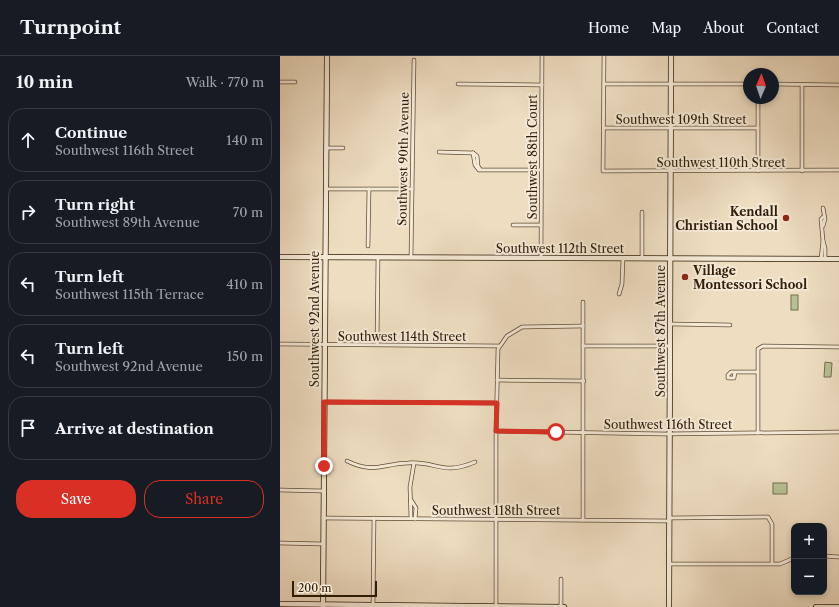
<!DOCTYPE html>
<meta charset="utf-8">
<style>
body{margin:0;font-family:"Libre Caslon Text",serif;background:#20242c;color:#f1f3f6}
.controls{position:absolute;right:12px;bottom:12px;display:grid;overflow:hidden;border-radius:8px;box-shadow:0 2px 6px #0003}
.controls button{width:36px;height:36px;display:grid;place-items:center;padding:0;border:0;border-bottom:1px solid #363941;background:#171b24;color:#f1f3f6;font:20px sans-serif}
.compass{position:absolute;left:463px;top:12px;width:36px;height:36px;border-radius:50%;background:#171b24;box-shadow:0 2px 6px #0003;rotate:2deg}
.scale{position:absolute;left:12px;bottom:10px;width:85px;box-sizing:border-box;padding-left:4px;border:2px solid #321d07;border-top:0;font-size:11px;line-height:14px;white-space:nowrap;color:#321d07;-webkit-text-stroke:3px #f4e9d7;paint-order:stroke}
.stop{position:absolute;width:12px;height:12px;margin:-9px;border:3px solid #d93025;border-radius:50%;background:#fff}
.stop.end{background:#d93025;border-color:#fff;box-shadow:0 1px 4px #0008}
.list{margin:0;padding:0;list-style:none}
h2{display:flex;justify-content:space-between;align-items:center;height:52px;margin:0;padding:0 16px;font-size:17px}
h2 small{font-size:13px;font-weight:400;color:#9ea1a6}
.list li{display:grid;grid-template-columns:26px 1fr auto;gap:12px;align-items:center;box-sizing:border-box;height:64px;margin:0 8px 8px;padding:0 8px;border:1px solid #363941;border-radius:16px}
.list b{display:block;font-size:15px;white-space:nowrap}
.list p{margin:0;font-size:13px;white-space:nowrap;color:#9ea1a6}
.list em{font-size:13px;font-style:normal;color:#9ea1a6}
.actions{display:flex;gap:8px;padding:12px 16px}
.actions a{flex:1;padding:9px 0;border:1px solid #d93025;border-radius:16px;text-align:center;font-size:14px;color:#d93025}
.actions .main{background:#d93025;color:#fff}
.icon{flex:none;width:22px;height:22px;fill:none;stroke:currentColor;stroke-width:2;stroke-linecap:round;stroke-linejoin:round}
.map{position:relative;flex:none;width:559px;height:551px;overflow:hidden}
header{display:flex;align-items:center;gap:24px;box-sizing:border-box;height:56px;padding:0 20px;background:#171b24;border-bottom:1px solid #363941}
header strong{font-size:19px}
nav{display:flex;gap:22px;margin-inline-start:auto;font-size:14px}
main{display:flex}
aside{flex:1;background:#171b24}
.map>svg:first-child{display:block}
.green{fill:#b8c194;stroke:#756f4e}
.lines{fill:none;stroke-linecap:round;stroke-linejoin:round}
.street-casing{stroke:#614d36;stroke-width:4.5}
.secondary-casing{stroke:#321d07;stroke-width:6}
.street{stroke:#f4e9d7;stroke-width:3}
.secondary{stroke:#f4e9d7;stroke-width:4.5}
.route{stroke:#d93025;stroke-width:5}
.poi-dot{fill:#8f2418;stroke:#f4e9d7;stroke-width:1.5}
.labels{text-anchor:middle;dominant-baseline:central;stroke-width:4;stroke-linejoin:round;paint-order:stroke}
.street-label{font-size:12px;fill:#321d07;stroke:#f4e9d7}
.poi-label{font-size:12px;font-weight:bold;fill:#321d07;stroke:#f4e9d7;text-anchor:end}
</style>
<header>
<strong>Turnpoint</strong>
<nav><a>Home</a><a>Map</a><a>About</a><a>Contact</a></nav>
</header>
<main>
<aside>
<h2>10 min<small>Walk · 770 m</small></h2>
<ul class="list">
<li><svg class="icon" aria-label="ahead" viewBox="0 0 24 24"><path d="M12 20V5M6 11l6-6 6 6"/></svg><div><b>Continue</b><p>Southwest 116th Street</p></div><em>140 m</em></li>
<li><svg class="icon" aria-label="right" viewBox="0 0 24 24"><path d="M7 20v-9h11M14 6l5 5-5 5"/></svg><div><b>Turn right</b><p>Southwest 89th Avenue</p></div><em>70 m</em></li>
<li><svg class="icon" aria-label="left" viewBox="0 0 24 24"><path d="M17 20v-9H6M10 6l-5 5 5 5"/></svg><div><b>Turn left</b><p>Southwest 115th Terrace</p></div><em>410 m</em></li>
<li><svg class="icon" aria-label="left" viewBox="0 0 24 24"><path d="M17 20v-9H6M10 6l-5 5 5 5"/></svg><div><b>Turn left</b><p>Southwest 92nd Avenue</p></div><em>150 m</em></li>
<li><svg class="icon" aria-label="arrive" viewBox="0 0 24 24"><path d="M6 21V4h12l-3 4 3 4H6"/></svg><div><b>Arrive at destination</b></div></li>
</ul>
<div class="actions"><a class="main">Save</a><a>Share</a></div>
</aside>
<div class="map">
<svg width="559" height="551" viewBox="0 0 559 551">
<rect width="100%" height="100%" fill="#eeddc1"/>
<filter id="stains"><feTurbulence type="fractalNoise" baseFrequency=".005" numOctaves="4"/><feColorMatrix values="0 0 0 0 .2 0 0 0 0 .09 0 0 0 0 .02 0 0 0 .5 -.17"/></filter>
<radialGradient id="worn" r=".72"><stop offset=".6" stop-color="#630" stop-opacity="0"/><stop offset="1" stop-color="#630" stop-opacity=".3"/></radialGradient>
<g class="green">
<rect x="511" y="239" width="7" height="15"/>
<polygon points="545,306 552,307 551,321 544,321"/>
<rect x="493" y="427" width="14" height="11"/>
</g>
<g class="lines">
<g class="street-casing">
<g id="street">
<polyline points="324,0 323,115 559,114"/>
<polyline points="0,26 15,26"/>
<polyline points="178,28 262,29"/>
<polyline points="324,28 469,28"/>
<polyline points="493,28 559,29"/>
<polyline points="478,42 478,115"/>
<polyline points="324,72 478,72"/>
<polyline points="46,92 63,92"/>
<polyline points="159,96 193,97"/>
<polyline points="193,97 195,109 199,114 261,114"/>
<polyline points="193,97 197,100 198,110 200,113"/>
<polyline points="522,115 522,29"/>
<polyline points="46,133 132,133"/>
<polyline points="543,152 545,163 543,170"/>
<polyline points="233,169 261,169"/>
<polyline points="543,185 545,192 545,203"/>
<polyline points="88,190 89,133"/>
<polyline points="131,201 134,4"/>
<polyline points="261,202 262,0"/>
<polyline points="362,202 362,156"/>
<polyline points="541,203 543,185 541,163 543,161"/>
<polyline points="339,238 342,228 343,202"/>
<polyline points="303,246 303,464"/>
<polyline points="390,268 450,269"/>
<polyline points="0,288 219,290"/>
<polyline points="97,288 98,201"/>
<polyline points="303,290 390,290"/>
<polyline points="455,316 454,322 448,322 448,319 451,316 477,316"/>
<polyline points="217,324 304,325"/>
<polyline points="44,346 217,347"/>
<polyline points="216,375 385,378 559,376"/>
<polyline points="478,377 478,293 483,290 559,291"/>
<path d="M67 405C94 418 101 408 128 407 157 405 162 420 195 406"/>
<polyline points="0,434 43,435"/>
<polyline points="131,444 136,452 135,463"/>
<polyline points="43,462 389,465"/>
<polyline points="131,462 130,431 134,407"/>
<polyline points="389,462 488,461 492,468 492,507"/>
<polyline points="0,487 43,488"/>
<polyline points="544,500 559,501"/>
<polyline points="389,508 500,508 514,502"/>
<polyline points="281,523 281,551"/>
<polyline points="93,549 94,462"/>
<polyline points="216,551 216,380 218,293 227,280 242,271 303,270"/>
</g>
</g>
<g class="secondary-casing">
<g id="secondary">
<polyline points="0,201 559,203"/>
<polyline points="0,548 284,551"/>
<polyline points="43,551 47,0"/>
<polyline points="389,551 391,0"/>
<polyline points="536,551 559,551"/>
</g>
</g>
<use href="#street" class="street"/>
<use href="#secondary" class="secondary"/>
</g>
<g class="lines">
<polyline class="route" points="44,410 44,346 217,347 216,375 276,376"/>
</g>
<g class="poi-dot">
<circle cx="506" cy="162" r="4"/>
<circle cx="405" cy="221" r="4"/>
</g>
<g class="labels">
<g class="street-label">
<text x="401" y="63">Southwest 109th Street</text>
<text transform="translate(252 101) rotate(-90)">Southwest 88th Court</text>
<text transform="translate(123 103) rotate(-89)">Southwest 90th Avenue</text>
<text x="441" y="106">Southwest 110th Street</text>
<text x="280" y="192">Southwest 112th Street</text>
<text transform="translate(34 263) rotate(-90)">Southwest 92nd Avenue</text>
<text transform="translate(380 275) rotate(-90)">Southwest 87th Avenue</text>
<text x="122" y="280">Southwest 114th Street</text>
<text x="388" y="368">Southwest 116th Street</text>
<text x="216" y="454">Southwest 118th Street</text>
</g>
<g class="poi-label">
<text x="498" y="155">Kendall<tspan x="498" dy="14">Christian School</tspan></text>
<text x="413" y="214" text-anchor="start">Village<tspan x="413" dy="14">Montessori School</tspan></text>
</g>
</g>
<rect width="100%" height="100%" filter="url(#stains)"/>
<rect width="100%" height="100%" fill="url(#worn)"/>
</svg>
<div class="controls">
<button>+</button>
<button>−</button>
</div>
<svg class="compass" viewBox="-18 -18 36 36"><path d="M0-13l5 13h-10z" fill="#e53935"/><path d="M0 13l5-13h-10z" fill="#9ea1a6"/></svg>
<div class="scale">200 m</div>
<div class="stop" style="left:276px;top:376px"></div>
<div class="stop end" style="left:44px;top:410px"></div>
</div>
</main>
